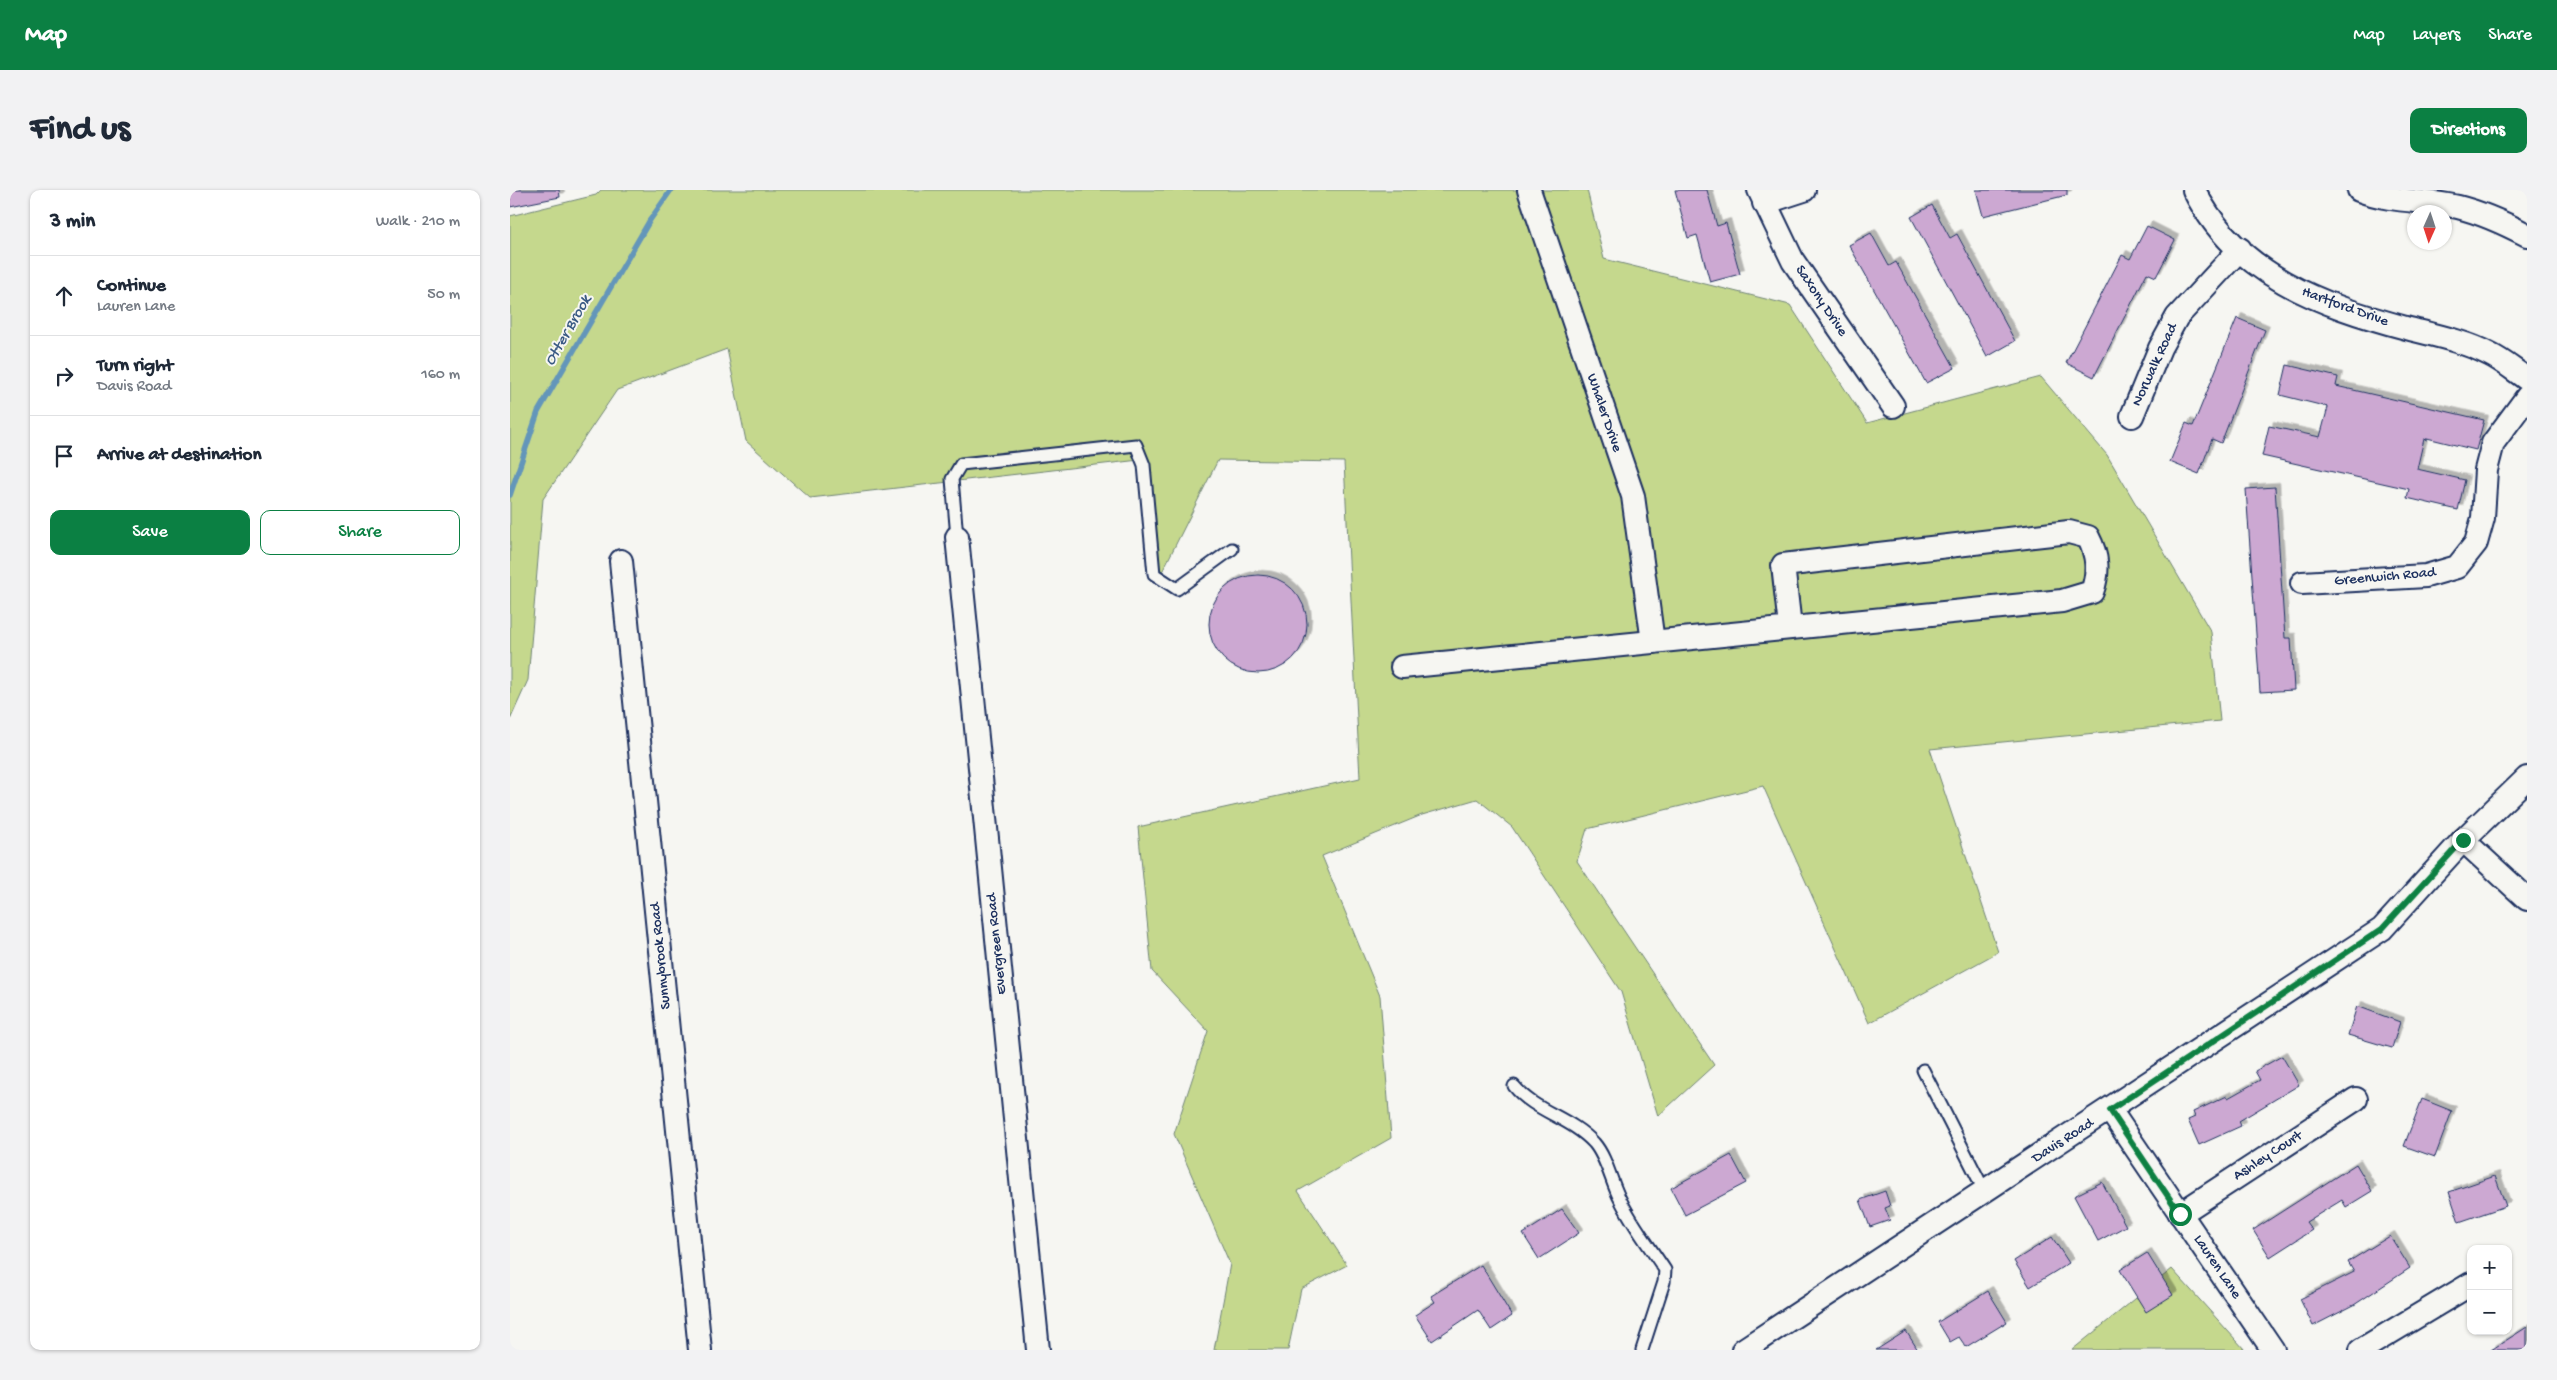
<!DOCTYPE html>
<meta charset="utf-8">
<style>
body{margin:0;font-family:"Gochi Hand",sans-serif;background:#f2f2f3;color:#1f2937}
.controls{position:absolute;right:15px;bottom:15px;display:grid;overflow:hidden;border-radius:10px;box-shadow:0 1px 4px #0004}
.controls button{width:45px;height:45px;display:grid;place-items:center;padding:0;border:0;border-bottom:1px solid #e0e1e3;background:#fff;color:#1f2937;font:25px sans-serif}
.compass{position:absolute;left:1897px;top:15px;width:45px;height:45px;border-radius:50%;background:#fff;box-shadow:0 1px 4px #0004;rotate:183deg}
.stop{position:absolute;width:15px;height:15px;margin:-11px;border:4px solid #0b8043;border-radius:50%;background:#fff}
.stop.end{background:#0b8043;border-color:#fff;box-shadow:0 1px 5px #0008}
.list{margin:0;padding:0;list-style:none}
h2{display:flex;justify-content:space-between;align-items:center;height:65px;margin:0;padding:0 20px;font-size:21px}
h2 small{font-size:16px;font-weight:400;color:#747a83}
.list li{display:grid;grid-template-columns:32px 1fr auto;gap:15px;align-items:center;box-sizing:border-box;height:80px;padding:0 20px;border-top:1px solid #e0e1e3}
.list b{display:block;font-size:19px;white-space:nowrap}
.list p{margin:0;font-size:16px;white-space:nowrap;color:#747a83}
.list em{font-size:16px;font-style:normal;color:#747a83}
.actions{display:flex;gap:10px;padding:15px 20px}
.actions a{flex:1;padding:11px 0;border:1px solid #0b8043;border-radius:10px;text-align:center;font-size:18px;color:#0b8043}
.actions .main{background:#0b8043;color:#fff}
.icon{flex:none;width:28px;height:28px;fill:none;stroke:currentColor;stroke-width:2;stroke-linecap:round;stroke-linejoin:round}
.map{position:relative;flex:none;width:2017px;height:1160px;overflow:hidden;border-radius:10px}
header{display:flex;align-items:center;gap:30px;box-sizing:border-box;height:70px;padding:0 25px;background:#0b8043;color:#fff}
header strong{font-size:24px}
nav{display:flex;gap:28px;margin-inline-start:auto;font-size:18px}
.intro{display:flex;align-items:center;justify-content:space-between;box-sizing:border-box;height:120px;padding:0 30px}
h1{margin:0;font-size:35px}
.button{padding:12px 22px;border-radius:10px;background:#0b8043;color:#fff;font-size:18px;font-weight:700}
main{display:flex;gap:30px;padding:0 30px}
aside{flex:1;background:#fff;border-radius:10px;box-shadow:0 1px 4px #0004}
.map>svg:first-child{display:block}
.green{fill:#c5d88d;stroke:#708476}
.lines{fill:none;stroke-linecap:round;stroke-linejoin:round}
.stream{stroke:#6496ba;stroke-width:5.5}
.building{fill:#cca8d2;stroke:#1b2f5e;filter:url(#shadow)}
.lane-casing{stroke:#1b2f5e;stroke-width:15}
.street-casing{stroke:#1b2f5e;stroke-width:26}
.lane{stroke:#f6f6f2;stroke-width:11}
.street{stroke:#f6f6f2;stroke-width:22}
.route{stroke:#0b8043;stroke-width:6}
.labels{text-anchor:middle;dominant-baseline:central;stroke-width:4;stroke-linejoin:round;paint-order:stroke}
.street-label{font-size:15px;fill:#1b2f5e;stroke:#f6f6f2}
.water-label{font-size:16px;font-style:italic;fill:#3a5a84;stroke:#f6f6f2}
</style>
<header>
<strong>Map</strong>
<nav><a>Map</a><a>Layers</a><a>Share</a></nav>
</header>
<div class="intro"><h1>Find us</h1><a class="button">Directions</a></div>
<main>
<aside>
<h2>3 min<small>Walk · 210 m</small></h2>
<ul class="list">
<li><svg class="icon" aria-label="ahead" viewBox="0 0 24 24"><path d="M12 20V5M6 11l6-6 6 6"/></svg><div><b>Continue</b><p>Lauren Lane</p></div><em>50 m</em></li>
<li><svg class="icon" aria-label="right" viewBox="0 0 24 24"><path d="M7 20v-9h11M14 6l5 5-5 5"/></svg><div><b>Turn right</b><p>Davis Road</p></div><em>160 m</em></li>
<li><svg class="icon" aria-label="arrive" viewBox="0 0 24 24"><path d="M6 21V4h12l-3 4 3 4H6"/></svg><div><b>Arrive at destination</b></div></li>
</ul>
<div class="actions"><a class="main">Save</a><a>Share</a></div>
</aside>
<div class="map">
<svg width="2017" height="1160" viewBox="0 0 2017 1160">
<defs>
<filter id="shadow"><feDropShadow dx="4.5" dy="-4.5" stdDeviation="0" flood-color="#0004"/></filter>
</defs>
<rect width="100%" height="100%" fill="#f6f6f2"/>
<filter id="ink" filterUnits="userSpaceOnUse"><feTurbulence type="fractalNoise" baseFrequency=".02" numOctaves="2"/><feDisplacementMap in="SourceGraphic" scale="10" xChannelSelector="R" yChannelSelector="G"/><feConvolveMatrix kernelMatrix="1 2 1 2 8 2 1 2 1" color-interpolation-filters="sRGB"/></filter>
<g filter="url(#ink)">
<g class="green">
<polygon points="91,0 1077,0 1094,69 1280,115 1357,233 1531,187 1597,265 1701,442 1710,531 1420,559 1488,762 1359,833 1253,596 1077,639 1067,671 1204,875 1148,926 1111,802 1002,637 967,609 912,625 812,666 870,806 881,948 788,1001 837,1075 791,1099 778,1160 704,1160 720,1074 664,944 698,841 642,781 628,637 850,588 834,272 708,270 649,388 638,269 300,308 236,251 217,159 107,200 33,309 18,490 0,530 0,26 86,5"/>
<polygon points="1662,1079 1735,1160 1562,1160"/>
</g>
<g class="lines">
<polyline class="stream" points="0,305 28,222 140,30 161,0"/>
</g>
<g class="building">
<polygon points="0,0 49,0 50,7 0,17"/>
<polygon points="1165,0 1197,0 1207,36 1216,33 1230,84 1200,92 1187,45 1178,48"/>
<polygon points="1466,0 1557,0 1557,5 1473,26"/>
<polygon points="1422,15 1440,48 1447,44 1505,151 1477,167 1401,27"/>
<polygon points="1637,36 1665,50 1646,87 1637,83 1584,187 1556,173 1612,65 1620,69"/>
<polygon points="1361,43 1379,76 1386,72 1445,178 1416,193 1339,55"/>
<polygon points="1727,128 1755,140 1711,253 1702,249 1689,284 1660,272 1676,233 1683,236"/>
<polygon points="1777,175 1828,187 1826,196 1974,230 1966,260 1917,248 1917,250 1914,249 1907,279 1955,290 1948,320 1897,308 1899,299 1752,266 1759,236 1810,247 1818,217 1770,205"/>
<polygon points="1765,297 1775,448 1781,448 1784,500 1750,502 1736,299"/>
<circle cx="748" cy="434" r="49"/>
<polygon points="1847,816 1890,832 1882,858 1838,845"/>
<polygon points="1772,866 1789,895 1729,931 1731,936 1689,955 1678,930 1685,927 1683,922 1717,906 1718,908 1750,890 1745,881"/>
<polygon points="1912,909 1942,921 1925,967 1894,956"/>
<polygon points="1221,965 1236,993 1175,1025 1161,998"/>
<polygon points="1846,974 1862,1001 1836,1017 1832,1010 1796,1032 1802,1040 1760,1067 1743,1040"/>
<polygon points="1985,986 1996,1016 1949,1032 1939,1002"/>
<polygon points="1592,992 1616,1036 1588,1051 1564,1006"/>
<polygon points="1375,1001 1380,1016 1375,1018 1380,1030 1360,1037 1350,1010"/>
<polygon points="1052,1019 1069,1043 1029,1069 1013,1044"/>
<polygon points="1880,1046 1900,1078 1844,1115 1803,1136 1790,1109 1844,1082 1838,1072"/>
<polygon points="1542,1047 1559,1073 1520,1097 1504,1071"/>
<polygon points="1637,1063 1663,1105 1636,1122 1610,1080"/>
<polygon points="971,1075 1002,1126 981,1140 968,1120 922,1151 905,1125 925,1112 921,1106"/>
<polygon points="1478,1101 1497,1132 1456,1157 1449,1147 1440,1152 1428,1132"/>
<polygon points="2017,1137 2017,1160 1981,1160"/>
<polygon points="1396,1141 1408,1160 1366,1160"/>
</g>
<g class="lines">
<g class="lane-casing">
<g id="lane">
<polyline points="447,347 442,289 451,274 626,255 634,275 644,384 667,399 722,359"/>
<polyline points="1413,880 1475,1002"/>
<path d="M1004 896C1025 922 1060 927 1084 953 1097 968 1101 992 1110 1009 1122 1034 1140 1057 1155 1080L1154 1092 1132 1160"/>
</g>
</g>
<g class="street-casing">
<g id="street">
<polyline points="1019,0 1123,306 1143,452"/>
<polyline points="1249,0 1283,71 1383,216"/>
<path d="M1684 0C1726 85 1811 115 1896 138 1923 145 1954 151 1979 164 1992 170 2005 181 2017 189"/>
<path d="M1849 0C1884 13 1914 9 1948 17 1972 23 1996 34 2017 45"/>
<polyline points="1254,13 1294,0"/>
<polyline points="1622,226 1650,158 1667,127 1730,59"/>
<polyline points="447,347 528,1160"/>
<polyline points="111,371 190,1160"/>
<polyline points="1792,393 1916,386 1947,377 1966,353 1973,328 1976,280 1983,253 2017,207"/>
<path d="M892 477 1552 411 1582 402C1589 382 1588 366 1578 347L1559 342 1273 375 1280 437"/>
<polyline points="1953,650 2017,709"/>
<polyline points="1600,920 1763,1160"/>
<polyline points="1670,1024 1846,909"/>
<polyline points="1233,1160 1872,739 1953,650 2017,588"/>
<polyline points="1851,1160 1961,1094"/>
</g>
</g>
<use href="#lane" class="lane"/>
<use href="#street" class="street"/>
</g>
</g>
<g class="lines" filter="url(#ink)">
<polyline class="route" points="1670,1024 1600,920 1872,739 1953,650"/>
</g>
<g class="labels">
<g class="street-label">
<text transform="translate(1311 111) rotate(56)">Saxony Drive</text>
<text transform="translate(1835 117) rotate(20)">Hartford Drive</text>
<text transform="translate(1645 175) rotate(-65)">Norwalk Road</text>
<text transform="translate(1094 223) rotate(71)">Whaler Drive</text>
<text transform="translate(1875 387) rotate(-5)">Greenwich Road</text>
<text transform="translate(487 754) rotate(-96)">Evergreen Road</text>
<text transform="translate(151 766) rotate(-96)">Sunnybrook Road</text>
<text transform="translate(1553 951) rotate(-33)">Davis Road</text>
<text transform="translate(1758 966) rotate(-33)">Ashley Court</text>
<text transform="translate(1707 1077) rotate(56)">Lauren Lane</text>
</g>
<g class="water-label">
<text transform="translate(59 141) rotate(-60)">Otter Brook</text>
</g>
</g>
</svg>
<div class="controls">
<button>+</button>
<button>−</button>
</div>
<svg class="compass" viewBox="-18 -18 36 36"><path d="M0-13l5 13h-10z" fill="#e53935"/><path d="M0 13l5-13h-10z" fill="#747a83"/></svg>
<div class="stop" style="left:1670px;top:1024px"></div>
<div class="stop end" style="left:1953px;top:650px"></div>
</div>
</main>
